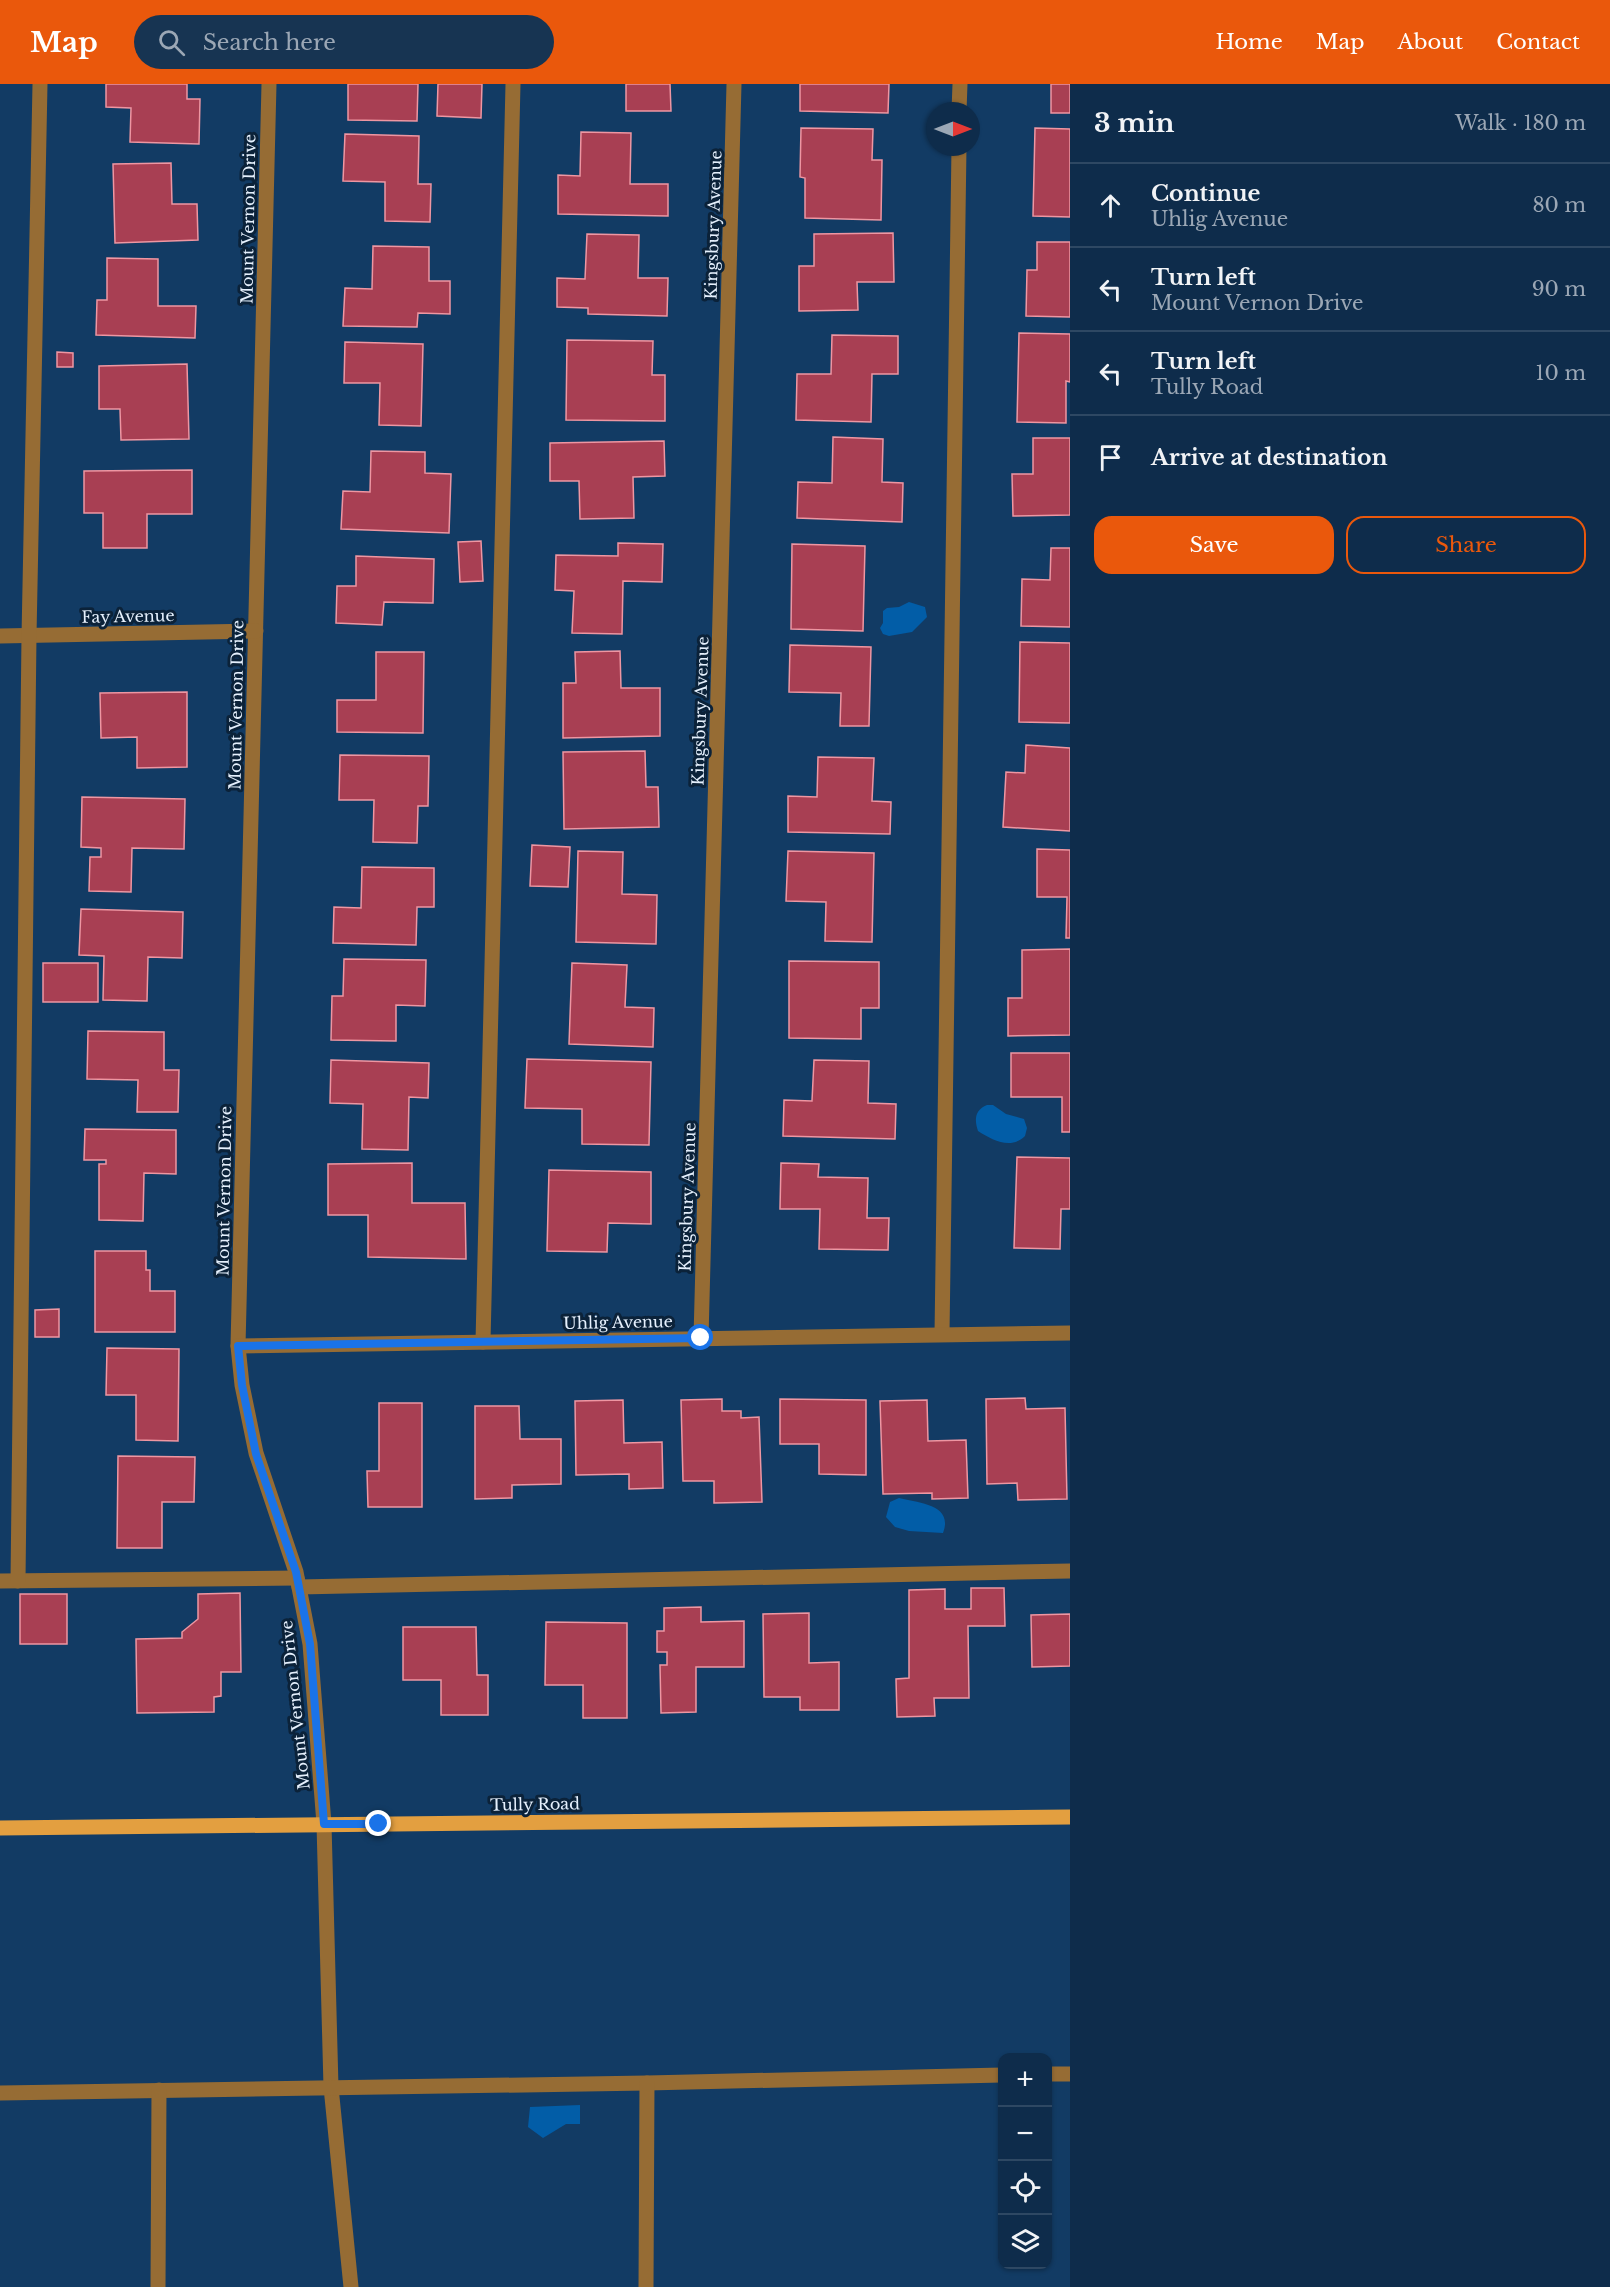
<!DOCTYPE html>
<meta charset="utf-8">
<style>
body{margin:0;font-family:"Libre Baskerville",serif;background:#173452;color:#f1f3f6}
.controls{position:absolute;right:18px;bottom:18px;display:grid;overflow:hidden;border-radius:12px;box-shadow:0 2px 4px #0004}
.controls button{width:54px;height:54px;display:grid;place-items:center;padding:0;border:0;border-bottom:2px solid #2e4863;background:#0e2c4b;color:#f1f3f6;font:30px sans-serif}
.compass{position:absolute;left:926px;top:18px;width:54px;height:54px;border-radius:50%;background:#0e2c4b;box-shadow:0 2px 4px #0004;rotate:90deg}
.stop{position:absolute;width:18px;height:18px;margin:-14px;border:4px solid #1a73e8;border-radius:50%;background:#fff}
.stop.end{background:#1a73e8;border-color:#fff;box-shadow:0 2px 6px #0008}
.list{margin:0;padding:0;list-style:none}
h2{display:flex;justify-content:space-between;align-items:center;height:78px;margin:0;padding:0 24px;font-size:26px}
h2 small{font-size:20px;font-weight:400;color:#9ba7b5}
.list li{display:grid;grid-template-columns:39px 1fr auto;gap:18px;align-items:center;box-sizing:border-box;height:84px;padding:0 24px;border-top:2px solid #2e4863}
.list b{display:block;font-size:22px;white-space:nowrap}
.list p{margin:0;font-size:20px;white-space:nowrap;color:#9ba7b5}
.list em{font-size:20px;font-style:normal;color:#9ba7b5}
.actions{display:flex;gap:12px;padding:18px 24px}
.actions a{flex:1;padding:14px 0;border:2px solid #ea580c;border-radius:18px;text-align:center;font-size:21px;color:#ea580c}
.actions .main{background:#ea580c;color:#fff}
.icon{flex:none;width:33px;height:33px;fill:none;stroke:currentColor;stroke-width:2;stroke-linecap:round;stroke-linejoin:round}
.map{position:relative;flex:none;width:1070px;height:2203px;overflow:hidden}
header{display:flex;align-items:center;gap:36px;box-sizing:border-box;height:84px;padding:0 30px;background:#ea580c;color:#fff}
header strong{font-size:28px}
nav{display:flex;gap:33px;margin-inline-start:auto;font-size:21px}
.search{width:420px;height:54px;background:#173452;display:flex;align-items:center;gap:15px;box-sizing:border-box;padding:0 21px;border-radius:33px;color:#9ba7b5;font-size:22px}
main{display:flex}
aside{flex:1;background:#0e2c4b}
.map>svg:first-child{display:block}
.water{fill:#025da7}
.building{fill:#a83f53;stroke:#ee96a2;stroke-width:1.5}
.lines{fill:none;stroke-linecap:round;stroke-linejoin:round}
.minor{stroke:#966c34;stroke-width:15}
.major{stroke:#e39f40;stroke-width:15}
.route{stroke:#1a73e8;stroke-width:8}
.labels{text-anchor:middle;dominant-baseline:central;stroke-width:6;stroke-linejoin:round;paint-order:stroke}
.street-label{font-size:16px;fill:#e5f0fd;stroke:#0b2239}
</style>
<header>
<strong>Map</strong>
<div class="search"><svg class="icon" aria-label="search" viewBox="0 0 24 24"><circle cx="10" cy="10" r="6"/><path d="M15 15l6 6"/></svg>Search here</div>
<nav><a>Home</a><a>Map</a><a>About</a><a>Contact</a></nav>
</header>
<main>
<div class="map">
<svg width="1070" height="2203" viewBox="0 0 1070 2203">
<rect width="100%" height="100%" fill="#123b64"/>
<g class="water">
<polygon points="909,518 925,523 927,533 912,548 889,552 883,550 880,544 883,539 883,527 887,524 899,523"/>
<path d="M987 1021H993L1006 1030 1024 1035 1027 1044 1025 1052C1011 1066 992 1056 978 1047 974 1035 975 1026 987 1021Z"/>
<path d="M899 1414C918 1419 954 1420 943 1449L909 1447 895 1443 886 1433 890 1418Z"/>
<polygon points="580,2021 580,2040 566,2040 543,2054 528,2043 530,2023"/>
</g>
<g class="building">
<polygon points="106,0 187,0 187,15 200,15 199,60 130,58 131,24 106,23"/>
<polygon points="348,0 418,0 417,37 348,36"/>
<polygon points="438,0 482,0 481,34 437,32"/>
<polygon points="626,0 670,0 671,27 626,27"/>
<polygon points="800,0 889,0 888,29 800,27"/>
<rect x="1051" y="0" width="19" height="29"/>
<polygon points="801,44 873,45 872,76 882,76 881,136 805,134 805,94 800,93"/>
<polygon points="1035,44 1070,45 1070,133 1033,132"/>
<polygon points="581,48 631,49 630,100 668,100 668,132 558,130 558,91 580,92"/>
<polygon points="345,50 419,52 418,100 431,100 430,138 385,137 385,98 343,97"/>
<polygon points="171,79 172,120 197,120 198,156 115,159 113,80"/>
<polygon points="893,149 894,198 857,198 858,226 799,227 799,182 814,182 814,150"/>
<polygon points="587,150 639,151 638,194 668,194 667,232 588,230 588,224 557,223 557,194 585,195"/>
<polygon points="1037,158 1070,158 1070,233 1026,232 1027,186 1037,186"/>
<polygon points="373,162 429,163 429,197 450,197 450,230 418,229 417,243 343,242 345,204 372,205"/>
<polygon points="107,174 158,175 158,222 196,222 195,254 96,251 97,216 107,216"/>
<polygon points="1019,249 1070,250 1070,298 1066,297 1066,339 1017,338"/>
<polygon points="832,251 898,252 898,290 872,290 871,338 796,336 797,290 831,290"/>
<polygon points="567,256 653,257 652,291 665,291 665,337 566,336"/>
<polygon points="345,258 423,260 421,342 379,341 380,299 344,299"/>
<polygon points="57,268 73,269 73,283 57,283"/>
<polygon points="187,280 189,355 121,356 120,325 99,325 99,282"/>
<polygon points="833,353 883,355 882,398 903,399 902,438 797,434 798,398 832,399"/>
<polygon points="1033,354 1070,354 1070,431 1013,432 1012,390 1033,390"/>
<polygon points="664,357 665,392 633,393 634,434 580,435 579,397 550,397 550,359"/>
<polygon points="371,367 425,368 425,389 451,390 449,449 341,445 343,407 370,408"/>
<polygon points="192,386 192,430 147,430 147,464 103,464 103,429 84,429 84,387"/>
<polygon points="481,457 483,497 460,498 458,458"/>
<polygon points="618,459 663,460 662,498 623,497 622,550 572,549 574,507 555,506 556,471 618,472"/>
<polygon points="792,460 865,462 863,547 791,545"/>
<polygon points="1051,464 1070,464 1070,543 1021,542 1022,495 1050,496"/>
<polygon points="356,472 434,475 433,519 384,518 382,541 336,539 337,502 356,502"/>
<polygon points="1020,558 1070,559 1070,639 1019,638"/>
<polygon points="790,561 871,563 869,642 840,642 841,609 789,608"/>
<polygon points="620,567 621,604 660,604 660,652 563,654 563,599 576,599 575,568"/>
<polygon points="376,568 424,568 423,649 337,648 337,616 376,616"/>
<polygon points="187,608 187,683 137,684 137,653 101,654 100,609"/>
<polygon points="1026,661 1070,664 1070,747 1003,743 1006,688 1025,689"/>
<polygon points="645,667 646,703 658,703 659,743 564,745 563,668"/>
<polygon points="340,671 429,672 428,722 418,722 417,759 373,758 374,716 339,716"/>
<polygon points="818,673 874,674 872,717 891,718 890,750 788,748 788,712 817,713"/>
<polygon points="82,713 185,715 184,765 132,764 131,808 89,807 90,773 101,773 101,764 81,763"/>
<polygon points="532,761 570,763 568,803 530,802"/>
<polygon points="1037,765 1070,766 1070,854 1066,854 1067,813 1037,813"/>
<polygon points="578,767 623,768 622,810 657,811 656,860 576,858"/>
<polygon points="788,767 874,769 872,858 825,857 826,818 786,817"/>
<polygon points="362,783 434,784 434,823 417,823 416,861 333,859 334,823 361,824"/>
<polygon points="81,825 183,828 182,874 148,873 147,917 103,916 104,872 79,871"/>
<polygon points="1070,865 1070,951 1008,952 1008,914 1022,914 1022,866"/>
<polygon points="344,875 426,876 425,922 396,921 396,957 331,956 332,912 343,912"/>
<polygon points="789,877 879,878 879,924 861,924 861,955 789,954"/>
<rect x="43" y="879" width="55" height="39"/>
<polygon points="572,879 627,881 625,923 654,924 653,963 569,960"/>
<polygon points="88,947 164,948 164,986 179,986 178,1028 137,1028 138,996 87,995"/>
<polygon points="1011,969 1070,969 1070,1048 1062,1048 1062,1013 1011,1013"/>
<polygon points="527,975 651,978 649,1061 582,1060 582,1025 525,1024"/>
<polygon points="331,976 429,979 428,1014 409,1013 408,1066 362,1065 363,1020 330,1019"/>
<polygon points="814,976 869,977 868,1019 896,1020 895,1055 783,1052 784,1016 812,1017"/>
<polygon points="85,1045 176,1046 176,1090 144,1089 143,1137 99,1136 99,1080 106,1080 106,1076 84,1076"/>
<polygon points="1017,1073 1070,1074 1070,1125 1061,1125 1060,1165 1014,1164"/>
<polygon points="412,1079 412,1119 465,1119 466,1175 368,1173 368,1131 328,1131 328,1080"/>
<polygon points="781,1079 819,1080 818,1093 868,1094 867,1134 889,1134 888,1166 819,1165 820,1125 780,1125"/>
<polygon points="549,1086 651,1088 651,1140 608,1139 607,1168 547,1167"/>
<polygon points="95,1167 146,1167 146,1186 150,1186 150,1207 175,1207 175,1248 95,1248"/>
<polygon points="59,1225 59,1253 35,1253 35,1226"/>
<polygon points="107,1264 179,1265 178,1357 136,1356 136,1311 106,1311"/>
<polygon points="1025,1314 1026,1325 1065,1324 1067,1415 1018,1416 1017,1399 987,1400 986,1315"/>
<polygon points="722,1315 722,1327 741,1327 741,1334 759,1333 762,1418 714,1419 714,1397 683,1397 681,1316"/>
<polygon points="780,1315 866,1316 866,1391 819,1390 819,1360 780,1360"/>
<polygon points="623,1316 624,1359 662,1358 663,1404 629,1405 629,1390 576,1391 575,1317"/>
<polygon points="927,1316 928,1357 966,1356 968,1414 932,1415 932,1409 883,1410 880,1317"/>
<polygon points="379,1319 422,1319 422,1423 368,1423 367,1387 379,1387"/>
<polygon points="475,1322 519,1322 520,1355 561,1355 561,1400 512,1401 512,1414 475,1415"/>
<polygon points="118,1372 195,1373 194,1418 162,1418 162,1464 117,1464"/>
<polygon points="971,1504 1004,1504 1005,1542 968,1542 969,1614 934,1614 935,1632 897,1633 896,1595 909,1594 909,1506 945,1505 945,1525 971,1525"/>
<polygon points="240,1509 241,1588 221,1588 221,1612 214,1613 214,1628 137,1629 136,1555 182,1554 182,1548 198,1535 198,1510"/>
<rect x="20" y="1510" width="47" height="50"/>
<polygon points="701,1523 701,1538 744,1537 744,1583 696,1583 696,1628 661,1629 660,1581 667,1581 667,1568 657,1568 657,1547 664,1547 664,1524"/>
<polygon points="809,1529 809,1579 839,1578 839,1626 800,1626 800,1613 764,1613 763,1530"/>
<polygon points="1070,1530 1070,1582 1032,1583 1031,1531"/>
<polygon points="546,1538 627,1539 627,1634 583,1634 583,1601 545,1601"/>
<polygon points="403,1543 476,1543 477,1591 488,1591 488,1631 441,1631 441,1596 403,1596"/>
</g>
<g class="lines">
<g class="minor">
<polyline points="269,0 238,1262 242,1301 256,1369 296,1488 310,1560 324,1740 331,2003 351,2203"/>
<polyline points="959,27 960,0"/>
<polyline points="0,552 256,547"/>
<polyline points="942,1250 959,63"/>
<polyline points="701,1254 734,0"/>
<polyline points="483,1258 513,0"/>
<polyline points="238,1262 1070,1249"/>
<polyline points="0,1497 297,1494"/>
<polyline points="18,1497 29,552 40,0"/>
<polyline points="299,1503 1070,1487"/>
<polyline points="1048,1990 1070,1990"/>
<polyline points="0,2009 647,1999 1002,1991"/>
<polyline points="158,2203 159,2006"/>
<polyline points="646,2203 647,1999"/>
</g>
<polyline class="major" points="0,1744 1070,1733"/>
</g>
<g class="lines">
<polyline class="route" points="379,1740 324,1740 310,1560 296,1488 256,1370 242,1301 238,1262 701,1254"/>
</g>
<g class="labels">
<g class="street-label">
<text transform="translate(248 135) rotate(-89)">Mount Vernon Drive</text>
<text transform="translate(713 141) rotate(-88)">Kingsbury Avenue</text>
<text transform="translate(128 532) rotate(-1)">Fay Avenue</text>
<text transform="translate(236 621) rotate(-89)">Mount Vernon Drive</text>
<text transform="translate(700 627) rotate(-88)">Kingsbury Avenue</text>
<text transform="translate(224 1107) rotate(-89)">Mount Vernon Drive</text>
<text transform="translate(687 1113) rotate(-88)">Kingsbury Avenue</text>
<text transform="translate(618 1238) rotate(-1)">Uhlig Avenue</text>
<text transform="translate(295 1621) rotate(-96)">Mount Vernon Drive</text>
<text transform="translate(535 1720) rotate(-1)">Tully Road</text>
</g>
</g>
</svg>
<div class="controls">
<button>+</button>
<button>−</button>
<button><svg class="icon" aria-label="locate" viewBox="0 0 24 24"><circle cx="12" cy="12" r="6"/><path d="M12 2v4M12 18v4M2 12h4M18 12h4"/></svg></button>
<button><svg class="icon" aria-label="layers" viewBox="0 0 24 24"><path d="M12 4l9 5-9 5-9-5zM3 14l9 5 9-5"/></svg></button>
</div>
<svg class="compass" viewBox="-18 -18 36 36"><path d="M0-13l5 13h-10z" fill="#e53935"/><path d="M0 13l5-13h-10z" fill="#9ba7b5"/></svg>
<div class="stop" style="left:701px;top:1254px"></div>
<div class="stop end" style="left:379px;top:1740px"></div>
</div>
<aside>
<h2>3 min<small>Walk · 180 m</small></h2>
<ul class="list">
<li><svg class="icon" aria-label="ahead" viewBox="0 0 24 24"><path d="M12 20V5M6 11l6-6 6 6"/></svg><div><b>Continue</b><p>Uhlig Avenue</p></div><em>80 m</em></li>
<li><svg class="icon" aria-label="left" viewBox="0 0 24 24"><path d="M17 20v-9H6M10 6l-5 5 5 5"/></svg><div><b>Turn left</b><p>Mount Vernon Drive</p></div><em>90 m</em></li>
<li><svg class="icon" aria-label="left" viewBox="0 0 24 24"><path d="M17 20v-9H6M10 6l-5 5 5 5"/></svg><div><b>Turn left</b><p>Tully Road</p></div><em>10 m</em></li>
<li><svg class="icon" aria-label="arrive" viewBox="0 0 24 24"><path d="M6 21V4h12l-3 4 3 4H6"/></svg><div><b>Arrive at destination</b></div></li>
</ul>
<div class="actions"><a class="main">Save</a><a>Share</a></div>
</aside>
</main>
